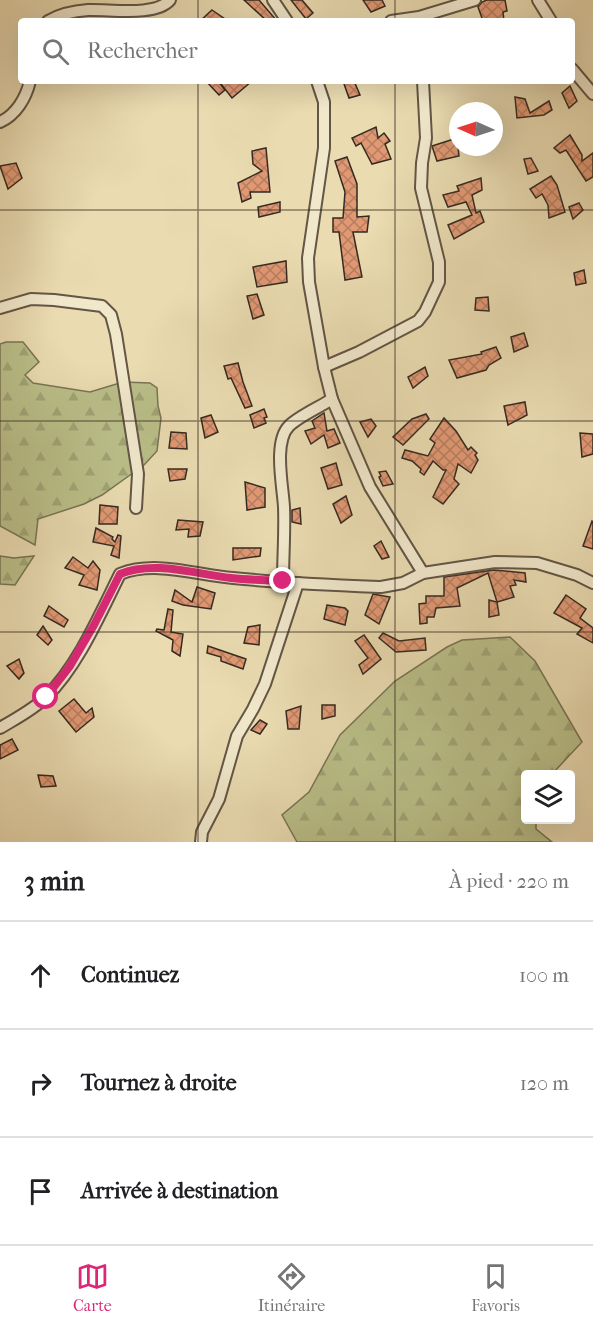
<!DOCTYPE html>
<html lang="fr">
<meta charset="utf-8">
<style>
body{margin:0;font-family:"IM FELL French Canon",serif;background:#f6f6f6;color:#202124}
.controls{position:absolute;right:18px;bottom:18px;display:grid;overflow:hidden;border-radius:6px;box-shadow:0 6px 24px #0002}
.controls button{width:54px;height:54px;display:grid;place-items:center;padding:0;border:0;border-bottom:2px solid #e0e0e0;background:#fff;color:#202124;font:30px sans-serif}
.compass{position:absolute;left:449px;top:102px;width:54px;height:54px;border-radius:50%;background:#fff;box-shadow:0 6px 24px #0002;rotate:273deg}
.stop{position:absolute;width:18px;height:18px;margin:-14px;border:4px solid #db2777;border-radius:50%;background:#fff}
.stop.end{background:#db2777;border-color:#fff;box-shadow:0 2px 6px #0008}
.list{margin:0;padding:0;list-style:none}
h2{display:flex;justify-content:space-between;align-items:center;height:78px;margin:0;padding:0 24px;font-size:26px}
h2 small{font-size:20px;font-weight:400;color:#757577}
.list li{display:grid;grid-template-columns:39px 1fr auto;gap:18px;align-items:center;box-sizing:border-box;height:108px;padding:0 24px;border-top:2px solid #e0e0e0}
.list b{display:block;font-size:22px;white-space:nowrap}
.list em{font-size:20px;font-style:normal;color:#757577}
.icon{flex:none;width:33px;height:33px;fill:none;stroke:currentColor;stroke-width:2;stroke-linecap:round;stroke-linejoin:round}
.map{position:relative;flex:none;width:593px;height:842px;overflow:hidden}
.search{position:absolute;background:#fff;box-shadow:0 6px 24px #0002;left:18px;right:18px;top:18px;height:66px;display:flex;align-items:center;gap:15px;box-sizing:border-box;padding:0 21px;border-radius:6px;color:#757577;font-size:22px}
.sheet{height:402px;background:#fff}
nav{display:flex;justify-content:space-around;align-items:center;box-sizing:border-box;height:84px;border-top:2px solid #e0e0e0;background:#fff;font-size:16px;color:#757577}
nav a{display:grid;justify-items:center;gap:3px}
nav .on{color:#db2777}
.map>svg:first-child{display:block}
.forest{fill:url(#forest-firs);stroke:#787455;stroke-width:1.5}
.building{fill:url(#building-cross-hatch);stroke:#352a21;stroke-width:1.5}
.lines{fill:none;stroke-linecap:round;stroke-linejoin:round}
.minor-casing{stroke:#625645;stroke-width:14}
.minor{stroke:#f1e8cc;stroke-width:10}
.route{stroke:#db2777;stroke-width:8}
.grid{fill:none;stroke:#352a21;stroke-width:1.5;stroke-opacity:0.55}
</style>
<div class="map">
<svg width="593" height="842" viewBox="0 0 593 842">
<defs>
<pattern id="forest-firs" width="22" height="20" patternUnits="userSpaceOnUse" patternTransform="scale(1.5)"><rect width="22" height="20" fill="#babf89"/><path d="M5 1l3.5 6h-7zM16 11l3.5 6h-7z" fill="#a0a476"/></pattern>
<pattern id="building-cross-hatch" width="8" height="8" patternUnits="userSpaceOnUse" patternTransform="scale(1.5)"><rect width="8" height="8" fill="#e19974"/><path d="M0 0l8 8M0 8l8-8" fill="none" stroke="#b77d5f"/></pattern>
</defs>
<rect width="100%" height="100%" fill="#eadbb1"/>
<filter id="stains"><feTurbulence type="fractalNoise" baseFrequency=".00333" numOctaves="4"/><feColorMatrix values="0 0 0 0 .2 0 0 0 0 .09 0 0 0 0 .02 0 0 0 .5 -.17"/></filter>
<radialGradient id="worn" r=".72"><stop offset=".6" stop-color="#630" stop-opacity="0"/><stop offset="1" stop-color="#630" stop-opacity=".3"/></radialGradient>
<g class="forest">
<polygon points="6,342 23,342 39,362 25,375 33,383 90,392 123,382 150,383 157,388 158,406 161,418 157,451 144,465 102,495 84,504 38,519 35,545 0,526 0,344"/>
<polygon points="0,556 14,558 34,556 15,585 0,584"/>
<polygon points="510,637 535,661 582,742 552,774 526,774 526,820 536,820 536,829 552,842 297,842 282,815 309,792 340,735 395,681 447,647 462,640"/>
</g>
<g class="building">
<polygon points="244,0 259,0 277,21 267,21"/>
<polygon points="291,0 302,0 313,13 306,19"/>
<polygon points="363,0 382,0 385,6 371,12"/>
<polygon points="487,0 505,0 507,11 503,12 504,21 483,21 478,7 482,2"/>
<polygon points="212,10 228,21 200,21"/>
<polygon points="206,81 218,81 225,90 219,95"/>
<polygon points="225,81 252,81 232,98 221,84"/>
<polygon points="343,81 354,81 360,95 349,98"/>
<polygon points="570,86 577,101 569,108 562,93"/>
<polygon points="515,97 525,99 530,113 549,101 552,110 544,115 517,118"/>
<polygon points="376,127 378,138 384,133 390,141 385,144 391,159 372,164 361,143 356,146 352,138"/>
<polygon points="570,135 582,155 582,161 593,153 593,177 586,181 566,150 560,153 554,148"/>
<polygon points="457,138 459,156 437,161 432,146"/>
<polygon points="266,148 270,192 250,192 251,198 242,202 238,183 262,171 253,164 252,151"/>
<polygon points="347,157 357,184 357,217 369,216 367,232 353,232 362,277 345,280 339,232 333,232 333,218 343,218 345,192 335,161"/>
<polygon points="531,158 538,171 528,174 524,159"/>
<polygon points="16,163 22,178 8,189 0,166"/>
<polygon points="551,176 557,185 565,212 549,218 548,205 542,194 536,198 530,189"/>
<polygon points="481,178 482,190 472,195 476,213 480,211 484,222 454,239 448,225 472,215 466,202 448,207 443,195 459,191 457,186"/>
<polygon points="280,202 280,212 259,217 258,207"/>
<polygon points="579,203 583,210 573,219 569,207"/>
<polygon points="286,261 287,282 257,287 253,267"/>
<polygon points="584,270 586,283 576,285 574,273"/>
<polygon points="257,294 264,315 253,319 247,296"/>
<polygon points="488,297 489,311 475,310 476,298"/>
<polygon points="524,333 528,346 514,352 511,337"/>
<polygon points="496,347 501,358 489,365 486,370 457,378 449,360 482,354 481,352"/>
<polygon points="238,363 243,382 252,406 245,408 231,378 228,379 224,366"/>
<polygon points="425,367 428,376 413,388 408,377"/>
<polygon points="525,402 527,415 508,425 504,406"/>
<polygon points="264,409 267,417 264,418 266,423 254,428 250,415"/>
<polygon points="324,413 327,431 334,429 340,443 328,448 324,435 311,444 305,431 315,428 312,421"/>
<polygon points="426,414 429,419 403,445 393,437 412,419"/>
<polygon points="211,415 218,432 205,438 201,418"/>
<polygon points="444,418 456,431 468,450 471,447 477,453 475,455 478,460 471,473 458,464 454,479 459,484 443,504 433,497 446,470 443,470 433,461 424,475 420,472 421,469 412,461 402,458 405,450 428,456 435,443 430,439"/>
<polygon points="371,419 376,426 368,437 360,422"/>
<polygon points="171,432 186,433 187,449 169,448"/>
<polygon points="580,433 593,434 593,454 582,457"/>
<polygon points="336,463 342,485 328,489 321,468"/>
<polygon points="168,469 187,469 185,479 170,481"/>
<polygon points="386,471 393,484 383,486 379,477 381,476 379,472"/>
<polygon points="245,482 265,488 265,507 247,510"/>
<polygon points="346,496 352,515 341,523 333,504"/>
<polygon points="100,505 118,507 117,524 99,524"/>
<polygon points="300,508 301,524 292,522 292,510"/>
<polygon points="178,520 203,522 200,536 188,537 189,529 176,530"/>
<polygon points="592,521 593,522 593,549 583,546"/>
<polygon points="96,528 113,537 112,539 115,542 118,535 121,536 119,558 111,555 114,546 93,542"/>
<polygon points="381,541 389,557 382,559 374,546"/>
<polygon points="233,548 261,548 260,556 233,560"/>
<polygon points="73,557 88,568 93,561 100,570 97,590 79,585 84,575 65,568"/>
<polygon points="494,570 525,573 526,582 514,580 516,585 510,586 514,597 497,602 488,573 457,588 460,606 436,608 434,617 427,617 427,623 420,624 419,604 426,603 426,596 444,596 444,577"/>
<polygon points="197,587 215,593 211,609 183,605 172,601 175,590 192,602"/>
<polygon points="373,594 390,597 379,624 365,615"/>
<polygon points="566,595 586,609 580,618 593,628 593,643 577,634 582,628 554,613"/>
<polygon points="489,600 497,602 499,615 489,617"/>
<polygon points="327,605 345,608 348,611 345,625 324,619"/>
<polygon points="49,606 68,620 64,627 44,616"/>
<polygon points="168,609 173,610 171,632 183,634 180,656 172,651 173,640 156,631 157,629 164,630"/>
<polygon points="260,625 259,645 244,643 248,627"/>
<polygon points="43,626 52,640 48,645 37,635"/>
<polygon points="383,633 399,641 425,638 426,650 396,652 379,638"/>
<polygon points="364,635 381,659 363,674 359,665 368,658 355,641"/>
<polygon points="208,646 246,659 243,669 221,661 221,657 207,653"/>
<polygon points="19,659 24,673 19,679 7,666"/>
<polygon points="74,699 86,713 92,708 94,717 76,732 59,711"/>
<polygon points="322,705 335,705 335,716 322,719"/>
<polygon points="301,706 299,729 288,729 286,711"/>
<polygon points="260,720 267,724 260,734 251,730"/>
<polygon points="12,739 18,750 0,759 0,745"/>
<polygon points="38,775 53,776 56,786 41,787"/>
</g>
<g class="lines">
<g class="minor-casing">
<g id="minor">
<polyline points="273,0 287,21"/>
<polyline points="538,0 551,21"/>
<path d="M48 21C60 14 74 11 88 10 110 9 155 17 170 0"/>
<polyline points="391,21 419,17 475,0"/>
<polyline points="572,69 593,94"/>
<polyline points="317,81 324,102 324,148 308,258 309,282 324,367 332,399 370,487 423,573"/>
<path d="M0 122C16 115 26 98 30 81"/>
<polyline points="0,308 31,299 54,300 102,306 111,315 116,334 138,474 136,508"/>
<polyline points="324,367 359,352 418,321 425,312 439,282 439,262 421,188 422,163 426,138 423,81"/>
<path d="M283 581C283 557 285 532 284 507 283 487 273 442 289 426 299 416 320 407 332 399"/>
<path d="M0 728C15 719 33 710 46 697 78 666 100 614 120 574 155 560 196 575 233 578 282 583 332 585 381 587L403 583 423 573 495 562 537 563 577 575 593 583"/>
<polyline points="201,842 202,832 219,799 237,736 253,709 265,684 298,583"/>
</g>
</g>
<use href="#minor" class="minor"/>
</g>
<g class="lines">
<path class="route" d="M46 697 70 666 94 625 120 574C154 560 195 574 231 578 249 580 266 580 283 581"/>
</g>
<path class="grid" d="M198 0V21M395 0V21M198 81V842M395 81V842M0 210H593M0 421H593M0 632H593"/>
<rect width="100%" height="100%" filter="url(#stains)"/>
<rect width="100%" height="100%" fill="url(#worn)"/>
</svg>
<div class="controls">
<button><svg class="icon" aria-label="layers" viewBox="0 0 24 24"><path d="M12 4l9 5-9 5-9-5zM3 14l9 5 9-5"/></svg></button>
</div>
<svg class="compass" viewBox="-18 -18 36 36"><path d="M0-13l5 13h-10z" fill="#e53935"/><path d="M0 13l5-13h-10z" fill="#757577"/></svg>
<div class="stop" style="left:46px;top:697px"></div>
<div class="stop end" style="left:283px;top:581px"></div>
<div class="search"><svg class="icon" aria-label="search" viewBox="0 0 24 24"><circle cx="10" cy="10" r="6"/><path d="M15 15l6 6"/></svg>Rechercher</div>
</div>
<section class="sheet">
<h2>3 min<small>À pied · 220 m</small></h2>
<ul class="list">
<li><svg class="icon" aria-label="ahead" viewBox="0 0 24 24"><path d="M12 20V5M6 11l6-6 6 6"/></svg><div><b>Continuez</b></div><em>100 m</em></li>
<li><svg class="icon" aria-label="right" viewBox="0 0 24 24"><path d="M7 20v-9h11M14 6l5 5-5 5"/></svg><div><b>Tournez à droite</b></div><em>120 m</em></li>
<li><svg class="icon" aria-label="arrive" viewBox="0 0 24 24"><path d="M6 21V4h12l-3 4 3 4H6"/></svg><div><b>Arrivée à destination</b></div></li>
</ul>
</section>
<nav>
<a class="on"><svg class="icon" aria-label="map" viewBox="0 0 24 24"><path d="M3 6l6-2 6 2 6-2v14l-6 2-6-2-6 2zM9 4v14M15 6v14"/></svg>Carte</a>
<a><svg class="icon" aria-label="directions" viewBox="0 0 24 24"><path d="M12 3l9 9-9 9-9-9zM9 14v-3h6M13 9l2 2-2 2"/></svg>Itinéraire</a>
<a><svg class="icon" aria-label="saved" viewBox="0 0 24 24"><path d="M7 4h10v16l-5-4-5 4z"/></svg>Favoris</a>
</nav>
